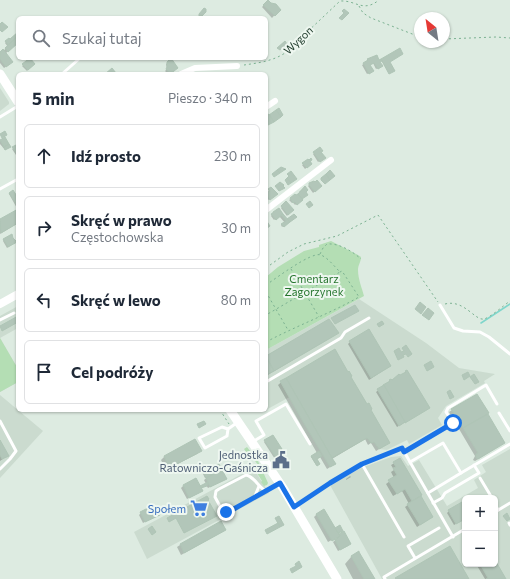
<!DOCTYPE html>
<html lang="pl">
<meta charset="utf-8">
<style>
body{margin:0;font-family:Commissioner,sans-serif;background:#f2f2f3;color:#1f2937}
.controls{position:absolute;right:12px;bottom:12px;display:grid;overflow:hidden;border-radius:6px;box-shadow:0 1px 3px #0004}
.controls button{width:36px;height:36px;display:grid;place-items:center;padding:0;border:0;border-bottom:1px solid #e0e1e3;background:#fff;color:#1f2937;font:20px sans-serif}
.compass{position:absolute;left:414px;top:12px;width:36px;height:36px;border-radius:50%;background:#fff;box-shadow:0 1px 3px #0004;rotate:330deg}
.stop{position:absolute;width:12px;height:12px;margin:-9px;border:3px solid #1a73e8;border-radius:50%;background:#fff}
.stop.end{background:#1a73e8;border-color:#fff;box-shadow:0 1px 4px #0008}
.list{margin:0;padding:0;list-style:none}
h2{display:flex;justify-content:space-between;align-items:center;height:52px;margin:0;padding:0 16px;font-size:17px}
h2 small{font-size:13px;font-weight:400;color:#747a83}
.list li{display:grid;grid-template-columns:26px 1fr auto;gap:12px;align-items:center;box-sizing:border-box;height:64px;margin:0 8px 8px;padding:0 8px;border:1px solid #e0e1e3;border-radius:6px}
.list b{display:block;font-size:15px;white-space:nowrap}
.list p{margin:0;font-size:13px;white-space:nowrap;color:#747a83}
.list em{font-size:13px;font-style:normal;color:#747a83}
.icon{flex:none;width:22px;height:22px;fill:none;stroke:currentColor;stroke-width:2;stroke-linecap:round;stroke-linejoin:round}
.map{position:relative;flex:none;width:510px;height:579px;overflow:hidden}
.search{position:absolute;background:#fff;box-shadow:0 1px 3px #0004;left:16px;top:16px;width:252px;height:44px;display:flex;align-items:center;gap:10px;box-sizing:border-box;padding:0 14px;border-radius:6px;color:#747a83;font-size:15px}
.panel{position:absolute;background:#fff;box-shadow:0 1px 3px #0004;left:16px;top:72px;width:252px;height:340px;border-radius:6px}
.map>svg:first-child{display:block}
.built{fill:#cbdbcf;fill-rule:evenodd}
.green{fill:#b4deb4}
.shadow{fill:#0003}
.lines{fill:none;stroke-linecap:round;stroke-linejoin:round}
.stream{stroke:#7fd6cb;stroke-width:1.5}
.building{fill:#b2c6b9;stroke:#afc5b6}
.path{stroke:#7bb191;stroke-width:1;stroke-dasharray:2 3;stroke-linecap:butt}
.service{stroke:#fff;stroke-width:3}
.minor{stroke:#fff;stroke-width:6}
.tertiary{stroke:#fff;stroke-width:8}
.secondary{stroke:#fff;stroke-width:9}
.route{stroke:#1a73e8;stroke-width:5}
.labels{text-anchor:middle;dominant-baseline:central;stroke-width:4;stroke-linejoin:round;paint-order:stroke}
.street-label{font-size:11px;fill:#1e3b2b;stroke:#eef7f0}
.park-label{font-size:11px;fill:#25752d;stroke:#eef7f0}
.service-label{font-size:11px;fill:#4e5e75;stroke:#eef7f0;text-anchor:end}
.shop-label{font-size:11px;fill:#366cbe;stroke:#eef7f0;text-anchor:end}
</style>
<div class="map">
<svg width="510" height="579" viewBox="0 0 510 579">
<rect width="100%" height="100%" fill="#ddebe1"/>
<g class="built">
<polygon points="0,88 9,102 9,104 0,111"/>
<polygon points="359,299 426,343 459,368 495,374 484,381 485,383 446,406 438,418 442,425 409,444 407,440 387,450 379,449 374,442 371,443 367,438 332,458 295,394 264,411 263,410 266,410 266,350"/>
<polygon points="18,306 18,328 0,338 18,369 18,382 0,392 0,316"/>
<polygon points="0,395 43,431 0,478"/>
<path d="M510 449V579H382L330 485 361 468 391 457 401 456 408 466 419 460 447 506 478 488 474 480 486 472 482 465ZM465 498H495V564H465Z"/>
<polygon points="253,468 269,493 147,559 134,532"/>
</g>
<g class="green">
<path d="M331 241 358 255 361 257C361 262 358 265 358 270 358 279 362 288 364 296L266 350V277L278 267 304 251 319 247V245Z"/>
<polygon points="0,338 18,369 18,382 0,392"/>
<polygon points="247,447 258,461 268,483 267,485 264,486 261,482 262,481 255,470 252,471 251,469 252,470 255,468 254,467 258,465 250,454 248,455 244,449"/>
</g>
<g class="shadow">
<polygon points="268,1 279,10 272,18 262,7"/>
<polygon points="18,33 18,42 5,54 10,64 4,68 0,63 0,53 8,47 5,43 9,39 10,40"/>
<polygon points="399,50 388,62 393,70 389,73 381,60 379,62 380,67 376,69 373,63 369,65 371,72 367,74 362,65 367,62 367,60 371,58 379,61"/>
<polygon points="29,59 34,64 27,71 22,66"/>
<polygon points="171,60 170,72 168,74 165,71 167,69 166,64"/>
<polygon points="4,138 9,147 5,150 0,144 0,141"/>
<polygon points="18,146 18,154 16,155 12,149"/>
<polygon points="320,149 320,152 324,158 318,162 313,154"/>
<polygon points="308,160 311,164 305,169 302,165"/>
<polygon points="310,184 321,186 313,193 308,186"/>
<polygon points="271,188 275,195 268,200 266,195 269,193 268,191"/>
<polygon points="304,188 305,192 307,194 295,205 293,202 292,203 289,200 300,193 299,192"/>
<polygon points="10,193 18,200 18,210 9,194"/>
<polygon points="286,203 292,210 287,216 281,208"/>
<polygon points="18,210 18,223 0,234 0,221"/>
<polygon points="279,210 287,220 295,217 282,227 281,225 285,223 279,216 274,220 271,216 273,213"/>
<polygon points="4,239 14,243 7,248 3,241"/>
<polygon points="329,321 335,335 266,376 266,356"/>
<polygon points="350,342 390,366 369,380 348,344"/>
<polygon points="407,371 427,409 397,427 376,392 390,381 392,382"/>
<polygon points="350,377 370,410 386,445 376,451 371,443 368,445 365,439 332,459 335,464 327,469 320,457 316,459 319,464 316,465 311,457 317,453 278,385 285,379"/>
<polygon points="476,395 504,443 475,461 473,460 475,456 449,412"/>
<polygon points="195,441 200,451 197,454 166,470 161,460 164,457"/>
<polygon points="265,441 278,451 285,464 280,467 264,442"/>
<polygon points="0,443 7,456 0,461"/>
<polygon points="400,460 432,517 417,527 405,507 409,504 402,491 393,496 386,484 394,478 391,472 394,470 391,465"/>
<polygon points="204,473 224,480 208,488 206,485 200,488 201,491 199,493 187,499 181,488 183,486 200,487 206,484 204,480 208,477 205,478 203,474"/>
<polygon points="350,476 351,477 346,480 346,479"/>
<polygon points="465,509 465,519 454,525 447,513 449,511"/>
<polygon points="141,513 156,516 143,523 139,515"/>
<polygon points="317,514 335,529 341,532 337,533 339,535 343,533 348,546 338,551 333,542 337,539 337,537 328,542 314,517"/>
<polygon points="225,530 222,532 181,555 177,547 180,545"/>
<polygon points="465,538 465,546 462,541"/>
<polygon points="359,553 374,579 353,579 345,564 351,557"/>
<polygon points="495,562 505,579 485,579 476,564 495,564"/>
</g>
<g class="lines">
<polyline class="stream" points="481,323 510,304"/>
</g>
<g class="building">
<polygon points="268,0 271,3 276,4 281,10 275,16 263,5"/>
<polygon points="204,8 206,9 206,12 202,16 199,17 199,14"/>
<polygon points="344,9 349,13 342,20 339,18 344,13 342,11"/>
<polygon points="2,22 8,27 2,32 0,30 0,24"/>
<polygon points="18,32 18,36 8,45 5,41 9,38 10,39"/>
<polygon points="18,36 18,43 8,52 5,48"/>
<polygon points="285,41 287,44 280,50 277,48"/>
<polygon points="400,48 403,54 390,62 395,71 389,74 381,59"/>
<polygon points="3,49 13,62 6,67 0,59 0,52"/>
<polygon points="377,55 379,60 381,59 382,61 380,62 383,66 378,69 374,63 370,65 374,71 369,74 363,63 368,60 367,59"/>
<polygon points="30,58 35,64 28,70 22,64"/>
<polygon points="171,58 178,68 170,74 166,69 167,67 167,62"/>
<polygon points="112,68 116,73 115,74 105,74"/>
<polygon points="279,108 283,115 281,117 276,110"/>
<polygon points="276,110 281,117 274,122 269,115"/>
<polygon points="269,114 274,122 268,125 267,124 266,125 266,116"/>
<polygon points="5,131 7,135 2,138 0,134"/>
<polygon points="5,137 9,144 4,147 0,140"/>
<polygon points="9,144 11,147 5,150 4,147"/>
<polygon points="16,145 18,145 18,155 12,147"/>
<polygon points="320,147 323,151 321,152 326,158 320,162 313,152"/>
<polygon points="311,158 312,160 310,161 312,164 307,168 302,163 308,159 309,160"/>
<polygon points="281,167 286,169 280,173 277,170"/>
<polygon points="277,170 280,173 274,177 272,174"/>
<polygon points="330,170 335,176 330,180 326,174"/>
<polygon points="291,171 297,179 291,183 287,178 289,176 287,174"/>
<polygon points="326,174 330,180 325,184 321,180 321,178"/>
<polygon points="287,178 291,183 288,185 285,180"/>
<polygon points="317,180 322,186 315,192 309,185 309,183 314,181 315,182"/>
<polygon points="280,182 284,185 283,186 285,188 279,191 275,186"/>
<polygon points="305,186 308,190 306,192 308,195 302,199 298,194"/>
<polygon points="271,187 278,194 270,200 266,194 270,191 268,189"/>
<polygon points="13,190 18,198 18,207 9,193"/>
<polygon points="295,194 296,195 298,194 303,200 297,205 295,202 293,203 290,198"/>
<polygon points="286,201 294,210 288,215 281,206"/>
<polygon points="310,201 313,205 309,208 306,204"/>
<polygon points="279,208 283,214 276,220 271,214 273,213 273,212"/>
<polygon points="18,209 18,223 1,233 0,219"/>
<polygon points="283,214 290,222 284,227 281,224 286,221 281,215"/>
<polygon points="294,214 297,217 290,222 287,219"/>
<polygon points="266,220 270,226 266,229"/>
<polygon points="12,234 13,238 17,242 8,247 3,239"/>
<polygon points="420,302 426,307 421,314 415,309"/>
<polygon points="355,305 359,311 335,324 331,318"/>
<polygon points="428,308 434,313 429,320 422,315"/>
<polygon points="18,316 18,322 2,331 0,326"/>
<polygon points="329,319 339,333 274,371 266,356"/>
<polygon points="382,321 384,324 379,327 377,324"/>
<polygon points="369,329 391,366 371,378 349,341"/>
<polygon points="406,345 412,354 408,357 406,354 403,355 404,357 398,360 394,351 399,348 401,352 404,351 402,348"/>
<polygon points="335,349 348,372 349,371 352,376 351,377 367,404 369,403 372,409 371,410 390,443 379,449 374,442 371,443 367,438 332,458 286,378"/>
<polygon points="266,357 274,371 266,375"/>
<polygon points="431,361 434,367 427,371 424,365"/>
<polygon points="407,370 430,408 405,423 383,385 390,381 389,380 391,379 392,380 399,374 400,375 406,372 405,371"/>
<polygon points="468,372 470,376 464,380 462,375"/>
<polygon points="474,374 479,382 475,384 470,377"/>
<polygon points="286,378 332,458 336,464 330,467 302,420 280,381"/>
<polygon points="384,385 405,422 399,426 377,389"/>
<polygon points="450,390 454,397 450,399 447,392"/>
<polygon points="477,394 489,413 463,428 451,409"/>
<polygon points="488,414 505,443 478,459 476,458 476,454 478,453 463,428"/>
<polygon points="204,421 206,424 199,428 197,424"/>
<polygon points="273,435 282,449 279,451 287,463 282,467 264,440"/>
<polygon points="195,439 202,451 169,468 164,456"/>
<polygon points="0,440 9,456 2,459 0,455"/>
<polygon points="319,451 322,456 317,459 320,464 317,466 311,456"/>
<polygon points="400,458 422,495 412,501 405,489 397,494 388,480 397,475 393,468 396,467 393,462"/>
<polygon points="219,464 222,470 206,478 203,472"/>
<polygon points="222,470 227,479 210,487 206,478"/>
<polygon points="196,478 203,491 189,498 183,485"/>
<polygon points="208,482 207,486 201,488 200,486"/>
<polygon points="207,496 209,499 208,500 217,516 184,533 176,518 169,522 167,518"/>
<polygon points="421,496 433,517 420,525 407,504"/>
<polygon points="462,502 465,507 465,519 456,524 448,510"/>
<polygon points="154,505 160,515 145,522 140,512"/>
<polygon points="324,509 340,536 332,541 316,514"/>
<polygon points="507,513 510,519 507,521 503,516"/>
<polygon points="279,516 284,525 280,527 275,518"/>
<polygon points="221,521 226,530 184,553 180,544"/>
<polygon points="278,523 280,527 267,534 265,530"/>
<polygon points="340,525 343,531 338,533 335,528"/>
<polygon points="152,526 156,532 152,535 148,529"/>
<polygon points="344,531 351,544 340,550 335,540 340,536 339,534"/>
<polygon points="450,546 469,579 396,579 395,578"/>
<polygon points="359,551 359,552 375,579 364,579 351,556"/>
<polygon points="495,560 506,579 486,579 488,578 480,564 495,564"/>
<polygon points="299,561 302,567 292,573 290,569 296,566 295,564"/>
</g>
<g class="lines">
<g class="path">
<polyline points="359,6 363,13 371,18 420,37"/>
<polyline points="444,39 496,37 510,38"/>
<path d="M244 65C258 63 273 61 285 53L340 1C356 0 363 13 379 0"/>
<path d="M320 254 323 248 327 244C339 243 352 251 361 259"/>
<polyline points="266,268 288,252 304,244 337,236 378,215 438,302"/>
<polyline points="291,269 319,317"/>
<path d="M266 285C275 279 312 251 321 255 328 258 334 266 340 272L266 315"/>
<polyline points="266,292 288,330"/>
<path d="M445 304C464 299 475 321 484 319 491 317 503 306 510 301"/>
<path d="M266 342C296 326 329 314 359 297L342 271 340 272"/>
<polyline points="220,410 229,424"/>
</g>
<g class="service">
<polyline points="62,74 80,58"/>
<polyline points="0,117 18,106"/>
<polyline points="0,189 18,179"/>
<polyline points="440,305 454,328 463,331 480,332 489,337 510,354"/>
<polyline points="0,320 14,313"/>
<polyline points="266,382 341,338 345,332 369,318"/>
<polyline points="499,413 510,431"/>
<polyline points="0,421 16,451 10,459 0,469"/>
<polyline points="228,429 227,436 205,448 199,438 222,427 228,429 238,422"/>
<polyline points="254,441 264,435 256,421 286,404 310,444"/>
<polyline points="404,452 453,423 446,412 448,408 486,385 497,404"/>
<polyline points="410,462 443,443 461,473 428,493"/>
<polyline points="362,464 404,537"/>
<polyline points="461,473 510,444"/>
<polyline points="480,478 492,498"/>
<path d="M266 491C258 487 255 477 246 475L219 489 216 491 215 497 222 510 226 511 232 510 279 484"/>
<polyline points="255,496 259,486"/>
<polyline points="433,503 442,498 445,493 479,473 474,465"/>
<polyline points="495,504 498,510"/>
<polyline points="295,506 330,483 362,464 402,448 453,537"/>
<polyline points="495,512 510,503"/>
<polyline points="509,523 510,525"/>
<polyline points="415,558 408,546 439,528"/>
<polyline points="385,579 384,577 465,529"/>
</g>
<g class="minor">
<polyline points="181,74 195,68 237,66"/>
<polyline points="266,107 275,101"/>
<polyline points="266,210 331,160"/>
</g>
<polyline class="tertiary" points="0,304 18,294"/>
<g class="secondary">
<polyline points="0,74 18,102"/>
<polyline points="230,410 283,488 337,579"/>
</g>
</g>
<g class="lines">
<polyline class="route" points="226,512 232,510 280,483 294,507 330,483 362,464 402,448 404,452 453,423"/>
</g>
<defs>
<g id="civic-bare" transform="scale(1.38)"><path d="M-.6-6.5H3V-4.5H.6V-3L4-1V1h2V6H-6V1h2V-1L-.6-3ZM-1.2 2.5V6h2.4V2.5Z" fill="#5c6f8a" stroke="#eef7f0" stroke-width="2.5" paint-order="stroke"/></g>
<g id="supermarket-bare" transform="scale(1.38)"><path d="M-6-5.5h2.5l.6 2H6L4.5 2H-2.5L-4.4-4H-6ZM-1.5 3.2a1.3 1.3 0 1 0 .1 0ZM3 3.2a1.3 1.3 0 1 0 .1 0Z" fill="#3f7fe0" stroke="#eef7f0" stroke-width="2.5" paint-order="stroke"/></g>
</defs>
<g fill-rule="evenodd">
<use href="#civic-bare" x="281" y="460"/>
<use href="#supermarket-bare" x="199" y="508"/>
</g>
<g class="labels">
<g class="street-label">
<text transform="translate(298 40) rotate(-43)">Wygon</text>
</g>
<g class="park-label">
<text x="314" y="278">Cmentarz<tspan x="314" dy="13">Zagorzynek</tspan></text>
</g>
<g class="service-label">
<text x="268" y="454">Jednostka<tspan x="268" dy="13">Ratowniczo-Gaśnicza</tspan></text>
</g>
<g class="shop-label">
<text x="186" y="508">Społem</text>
</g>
</g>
</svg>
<div class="controls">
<button>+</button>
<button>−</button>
</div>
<svg class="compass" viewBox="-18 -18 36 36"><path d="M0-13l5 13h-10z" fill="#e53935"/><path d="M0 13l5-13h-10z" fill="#747a83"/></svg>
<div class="stop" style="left:453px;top:423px"></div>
<div class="stop end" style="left:226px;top:512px"></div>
<div class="search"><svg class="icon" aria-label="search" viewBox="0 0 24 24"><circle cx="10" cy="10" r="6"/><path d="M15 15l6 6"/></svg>Szukaj tutaj</div>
<section class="panel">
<h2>5 min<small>Pieszo · 340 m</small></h2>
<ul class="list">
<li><svg class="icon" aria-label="ahead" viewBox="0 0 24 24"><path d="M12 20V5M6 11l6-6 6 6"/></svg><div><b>Idź prosto</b></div><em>230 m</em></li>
<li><svg class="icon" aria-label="right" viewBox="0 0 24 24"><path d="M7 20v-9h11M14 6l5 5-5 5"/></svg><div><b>Skręć w prawo</b><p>Częstochowska</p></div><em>30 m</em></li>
<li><svg class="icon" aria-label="left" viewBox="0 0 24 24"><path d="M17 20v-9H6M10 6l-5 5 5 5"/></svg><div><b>Skręć w lewo</b></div><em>80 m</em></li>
<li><svg class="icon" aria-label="arrive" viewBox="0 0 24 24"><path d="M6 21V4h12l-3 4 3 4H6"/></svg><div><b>Cel podróży</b></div></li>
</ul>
</section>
</div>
